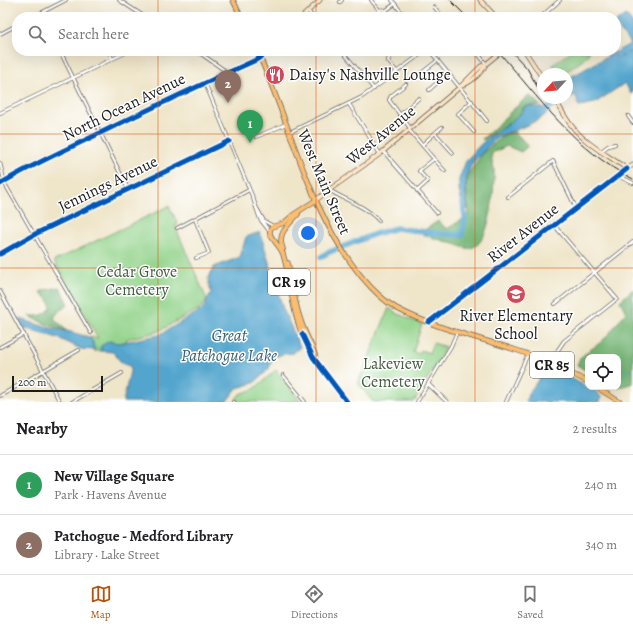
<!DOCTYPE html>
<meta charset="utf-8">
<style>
body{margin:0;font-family:Alegreya,serif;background:#f6f6f6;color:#202124}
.controls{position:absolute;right:12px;bottom:12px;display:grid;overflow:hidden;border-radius:8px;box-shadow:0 4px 16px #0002}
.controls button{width:36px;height:36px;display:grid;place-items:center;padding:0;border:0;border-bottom:1px solid #e0e0e0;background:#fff;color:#202124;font:20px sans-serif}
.compass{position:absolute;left:537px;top:68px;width:36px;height:36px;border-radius:50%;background:#fff;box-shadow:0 4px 16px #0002;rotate:244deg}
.scale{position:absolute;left:12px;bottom:10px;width:91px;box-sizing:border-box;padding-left:4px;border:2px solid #1c1c1c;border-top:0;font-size:11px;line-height:14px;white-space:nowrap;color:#1c1c1c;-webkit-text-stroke:3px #fff;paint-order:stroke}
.you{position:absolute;left:308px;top:233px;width:14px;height:14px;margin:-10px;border:3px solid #fff;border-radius:50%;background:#1a73e8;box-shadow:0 0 0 6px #1a73e833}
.badge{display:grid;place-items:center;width:26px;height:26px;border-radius:50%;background:#b45309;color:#fff;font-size:13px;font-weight:700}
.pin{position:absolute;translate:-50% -33px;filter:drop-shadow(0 1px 2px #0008)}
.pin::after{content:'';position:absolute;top:21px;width:14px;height:12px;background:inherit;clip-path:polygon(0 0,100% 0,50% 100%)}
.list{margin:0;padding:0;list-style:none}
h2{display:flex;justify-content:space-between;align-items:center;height:52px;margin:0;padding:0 16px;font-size:17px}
h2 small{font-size:13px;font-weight:400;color:#757577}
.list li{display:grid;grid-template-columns:26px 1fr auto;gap:12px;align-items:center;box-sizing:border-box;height:60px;padding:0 16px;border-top:1px solid #e0e0e0}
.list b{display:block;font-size:15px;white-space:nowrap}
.list p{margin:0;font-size:13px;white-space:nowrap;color:#757577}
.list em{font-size:13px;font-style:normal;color:#757577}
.icon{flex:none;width:22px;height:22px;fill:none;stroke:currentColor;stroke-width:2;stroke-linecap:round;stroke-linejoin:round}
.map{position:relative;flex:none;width:633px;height:402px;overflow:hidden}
.search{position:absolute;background:#fff;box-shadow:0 4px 16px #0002;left:12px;right:12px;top:12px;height:44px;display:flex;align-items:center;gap:10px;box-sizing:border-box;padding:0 14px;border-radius:16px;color:#757577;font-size:15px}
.sheet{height:172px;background:#fff}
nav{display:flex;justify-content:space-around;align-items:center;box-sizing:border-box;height:56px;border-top:1px solid #e0e0e0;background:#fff;font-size:11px;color:#757577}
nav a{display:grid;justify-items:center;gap:2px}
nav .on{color:#b45309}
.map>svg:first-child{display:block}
.green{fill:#93d38a;stroke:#587853}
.forest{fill:#76b576;stroke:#496849}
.water{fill:#52a5ce;stroke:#376075}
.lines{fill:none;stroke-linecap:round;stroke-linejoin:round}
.stream{stroke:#52a5ce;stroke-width:1}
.river{stroke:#52a5ce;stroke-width:5.5}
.ferry{stroke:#376075;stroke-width:1;stroke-dasharray:5 4;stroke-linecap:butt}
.street-casing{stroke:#666259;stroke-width:4}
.secondary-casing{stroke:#666259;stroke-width:5}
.primary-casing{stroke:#666259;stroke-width:5.5}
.street{stroke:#fff;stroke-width:2.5}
.secondary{stroke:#fee5c5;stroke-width:3.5}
.primary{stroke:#fcbd6f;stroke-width:4}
.rail{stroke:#1c1c1c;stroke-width:1}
.cycleway-casing{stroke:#fff;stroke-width:8}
.cycleway{stroke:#0057b8;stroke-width:5}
.grid{fill:none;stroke:#de560d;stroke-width:1;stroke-opacity:0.55}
.labels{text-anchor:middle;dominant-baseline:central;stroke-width:3;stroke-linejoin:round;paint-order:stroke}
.shield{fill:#fff;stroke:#606060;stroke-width:1}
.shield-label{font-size:15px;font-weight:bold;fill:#1c1c1c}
.poi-label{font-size:16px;fill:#1c1c1c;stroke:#fff;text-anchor:start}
.street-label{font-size:16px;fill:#1c1c1c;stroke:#fff}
.park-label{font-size:16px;fill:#465c42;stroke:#fff}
.water-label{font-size:17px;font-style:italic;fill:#376075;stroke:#fff}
</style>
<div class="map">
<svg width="633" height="402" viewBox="0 0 633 402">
<rect width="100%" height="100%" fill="#fff"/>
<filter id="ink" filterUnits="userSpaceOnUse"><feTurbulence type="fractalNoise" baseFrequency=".025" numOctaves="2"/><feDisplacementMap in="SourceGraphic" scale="8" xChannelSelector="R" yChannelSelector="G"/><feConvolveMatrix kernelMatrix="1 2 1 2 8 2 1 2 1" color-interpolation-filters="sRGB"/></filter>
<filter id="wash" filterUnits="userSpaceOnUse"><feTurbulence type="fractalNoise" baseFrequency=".012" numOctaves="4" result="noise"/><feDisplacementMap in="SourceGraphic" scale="16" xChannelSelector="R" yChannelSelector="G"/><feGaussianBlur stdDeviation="0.9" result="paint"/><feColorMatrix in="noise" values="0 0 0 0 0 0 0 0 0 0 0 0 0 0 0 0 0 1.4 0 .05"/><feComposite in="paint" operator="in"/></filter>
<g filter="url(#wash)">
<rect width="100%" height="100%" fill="#efe5c9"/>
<g class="green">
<polygon points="571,51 588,51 589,53 583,60 563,74 554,74 553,65"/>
<path d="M169 206 178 224 175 226 207 300 201 308 157 332 126 339 128 342C116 344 112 340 101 346V351H94L93 342 89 337 98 338 54 261Z"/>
<polygon points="389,308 398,314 422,324 413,352 419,354 421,350 429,353 433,343 446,347 414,402 373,402 358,383"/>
<polygon points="276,370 301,402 238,402 236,399 240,394 254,389"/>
</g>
<g class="forest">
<path d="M529 95 541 106 534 105 524 107C516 122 496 130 483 140L482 139 502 121 504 118Z"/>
<path d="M515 132 528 146 521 152 507 146 492 153C490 163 495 165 494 173 494 190 491 246 470 248 463 249 459 245 453 243 449 241 444 242 441 240 434 238 427 236 420 233L438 221 447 229 469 215 466 187 469 173 482 154 504 135Z"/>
<path d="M60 287 68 305 58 312 54 318 66 330 48 325 29 316C38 316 46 316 51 307L48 299 40 292 45 290Z"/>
<path d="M633 289V383L618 388 617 387H618V357H588V372L577 365C581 352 597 348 606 337 613 330 617 322 624 315L626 312 620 301Z"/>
</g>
<g class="water">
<polygon points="626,15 633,24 633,92 631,94 625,83 595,103 579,106 577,103 578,101 575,95 569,98 567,95 567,79 630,44 616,25 616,22"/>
<path d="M528 106C534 106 539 108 545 108L548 112C541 122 508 132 495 139 493 144 489 145 485 150 471 163 465 171 466 191 466 197 466 203 468 209L464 210 459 191V179L466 161 480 145 494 133 506 126 522 112 525 107Z"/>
<polygon points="260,232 283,309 300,347 294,353 283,354 272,358 269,369 254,383 237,388 226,402 123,402 131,367 121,362 113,352 101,351 101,346 109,341 119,343 159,335 203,309 211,293 208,279 214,267 240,257 246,237"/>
<polygon points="21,319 45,327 67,331 89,337 93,342 94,350 81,349 58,338 24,328 19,320"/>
<polygon points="547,371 561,373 597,392 601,397 600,402 526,402 528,394 544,372"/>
</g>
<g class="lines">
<g class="stream">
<polyline points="94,347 101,349"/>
<polyline points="618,367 622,368 628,373 633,369"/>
</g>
<g class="river">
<polyline points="541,113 563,98"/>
<polyline points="321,257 327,253 375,234 396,228 442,234 462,235 465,218 463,203"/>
</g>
<polyline class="ferry" points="613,54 618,59 633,50"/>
</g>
</g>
<g filter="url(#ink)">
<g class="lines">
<g class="street-casing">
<g id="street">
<polyline points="119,0 145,17"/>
<polyline points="371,0 380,11"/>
<polyline points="392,0 405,17"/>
<polyline points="340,2 342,0"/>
<polyline points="434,7 443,17"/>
<circle cx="382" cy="13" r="3.5"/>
<polyline points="308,11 313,17"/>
<polyline points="385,11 395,4"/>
<polyline points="33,17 66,0"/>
<polyline points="541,17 560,0"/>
<polyline points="0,34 17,25"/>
<polyline points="60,51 128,189"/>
<polyline points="109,51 112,59"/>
<polyline points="197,51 227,72"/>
<polyline points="342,51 374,89"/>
<polyline points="430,51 487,121"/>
<polyline points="476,51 486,64"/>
<polyline points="397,72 388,61 389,58 398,51"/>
<polyline points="419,75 438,60"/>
<polyline points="205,83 253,198 260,219 270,232"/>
<polyline points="406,84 391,96 389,100 410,128"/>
<polyline points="429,90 448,73"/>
<polyline points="472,101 458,114 474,132"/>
<polyline points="349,104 380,154"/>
<polyline points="0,113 129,51"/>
<polyline points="400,115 419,98"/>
<polyline points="628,116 633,123"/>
<polyline points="409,130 434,159 419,171 428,181 417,191"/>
<polyline points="290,132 362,97 425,51"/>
<polyline points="435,133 442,127"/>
<polyline points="256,137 286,124"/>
<polyline points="422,145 435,133 453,153"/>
<polyline points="383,151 437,213"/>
<polyline points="600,152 608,146 615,144"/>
<polyline points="434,159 445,171"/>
<polyline points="0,163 5,184 91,333"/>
<polyline points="618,176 633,183"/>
<path d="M329 190C345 200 366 206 379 221"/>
<polyline points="508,197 553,161 576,208"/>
<polyline points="255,205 264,221 273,226"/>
<polyline points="195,219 209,253 196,258"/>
<polyline points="177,228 249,190"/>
<polyline points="0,254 37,233 229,141"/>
<polyline points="0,291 60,402"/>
<polyline points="555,304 633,242"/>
<polyline points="429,322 627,169"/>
<polyline points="0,347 24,334"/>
<polyline points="549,363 564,341 617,299 554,225"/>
<polyline points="283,375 305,402"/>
<polyline points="428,384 447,402"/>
<polyline points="0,396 79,350"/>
<polyline points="72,402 122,373"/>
<polyline points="233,402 234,402"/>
<polyline points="417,402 451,346 457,332"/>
<polyline points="506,402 528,354"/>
</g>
</g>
<g class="secondary-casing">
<g id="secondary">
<polyline points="480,0 496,17"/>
<polyline points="302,17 320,0"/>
<polyline points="525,51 543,79"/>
<path d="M461 86C470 83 482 73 486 64"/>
<path d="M554 98C560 107 564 116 571 125 585 144 608 155 627 169L633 165"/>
<path d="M0 184C31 165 63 151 96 135 149 109 202 84 256 60L264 55 269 51"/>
<polyline points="316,200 329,190 380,154 460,87 481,66 486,64 502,51"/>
</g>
</g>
<g class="primary-casing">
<g id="primary">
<polyline points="233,0 241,17"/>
<path d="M257 51C292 126 308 211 361 276 371 288 382 300 396 308 433 328 477 337 516 350 541 358 565 370 588 382"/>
<path d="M316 200 293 215 284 223 272 227 270 230V234C273 241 280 246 283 254 291 280 291 308 302 334 311 359 330 381 347 402"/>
<path d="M283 249C276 233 289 225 298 214"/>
<path d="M288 263C292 282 294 302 301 321 304 333 315 349 316 359"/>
<polyline points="596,387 620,402"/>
</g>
</g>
<use href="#street" class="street"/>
<use href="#secondary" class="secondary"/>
<use href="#primary" class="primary"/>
<g class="rail">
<polyline points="450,0 467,17"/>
<path d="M498 51C538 97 576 151 633 179"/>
<polyline points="511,51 527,68 543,97"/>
</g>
<g class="cycleway-casing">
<g id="cycleway">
<path d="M0 184C31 165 63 151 96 135 149 109 202 84 256 60L264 55 269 51"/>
<polyline points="0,254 37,233 229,141"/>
<polyline points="429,322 627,169"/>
<polyline points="302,334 313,357 347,402"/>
</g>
</g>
<use href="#cycleway" class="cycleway"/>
</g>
</g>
<path class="grid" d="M158 0V17M316 0V17M475 0V17M158 51V402M316 51V402M475 51V402M0 134H633M0 268H633"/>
<defs>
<g id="restaurant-disc" transform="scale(1)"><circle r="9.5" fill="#d1495b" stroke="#fff"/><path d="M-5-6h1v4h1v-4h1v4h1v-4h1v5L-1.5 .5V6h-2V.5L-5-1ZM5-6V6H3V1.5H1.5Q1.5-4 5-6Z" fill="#fff"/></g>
<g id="school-disc" transform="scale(1)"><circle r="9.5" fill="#d1495b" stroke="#fff"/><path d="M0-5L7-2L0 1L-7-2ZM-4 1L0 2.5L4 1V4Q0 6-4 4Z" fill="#fff"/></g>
</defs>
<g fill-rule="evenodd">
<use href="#restaurant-disc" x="275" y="75"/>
<use href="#school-disc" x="516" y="294"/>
</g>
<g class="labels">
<g class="shield">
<rect x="268" y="269" width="42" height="26" rx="3"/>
<rect x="530" y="352" width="44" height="26" rx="3"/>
</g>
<g class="shield-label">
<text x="289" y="282">CR 19</text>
<text x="552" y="365">CR 85</text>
</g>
<g class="poi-label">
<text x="289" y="75">Daisy's Nashville Lounge</text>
<text x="516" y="316" text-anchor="middle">River Elementary<tspan x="516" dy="18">School</tspan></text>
</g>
<g class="street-label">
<text transform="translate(124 107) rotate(-26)">North Ocean Avenue</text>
<text transform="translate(381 135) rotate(-39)">West Avenue</text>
<text transform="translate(324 182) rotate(67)">West Main Street</text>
<text transform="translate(108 184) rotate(-26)">Jennings Avenue</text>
<text transform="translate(523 233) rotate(-38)">River Avenue</text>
</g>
<g class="park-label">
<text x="137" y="272">Cedar Grove<tspan x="137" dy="18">Cemetery</tspan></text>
<text x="393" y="364">Lakeview<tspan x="393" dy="18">Cemetery</tspan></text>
</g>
<g class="water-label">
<text x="229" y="335">Great<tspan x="229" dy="20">Patchogue Lake</tspan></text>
</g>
</g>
</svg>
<div class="controls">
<button><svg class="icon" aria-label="locate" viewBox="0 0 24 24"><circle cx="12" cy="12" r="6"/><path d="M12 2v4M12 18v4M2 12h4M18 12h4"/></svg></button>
</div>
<svg class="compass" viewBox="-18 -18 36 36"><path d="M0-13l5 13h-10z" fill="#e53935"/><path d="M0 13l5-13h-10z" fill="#757577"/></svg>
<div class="scale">200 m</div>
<div class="you"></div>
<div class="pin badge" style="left:250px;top:143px;background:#2e9e5b">1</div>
<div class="pin badge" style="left:228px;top:103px;background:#8d6e63">2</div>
<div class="search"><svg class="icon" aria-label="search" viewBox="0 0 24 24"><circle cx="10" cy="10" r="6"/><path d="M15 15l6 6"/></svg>Search here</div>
</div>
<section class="sheet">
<h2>Nearby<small>2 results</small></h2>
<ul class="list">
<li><span class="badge" style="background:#2e9e5b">1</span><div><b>New Village Square</b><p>Park · Havens Avenue</p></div><em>240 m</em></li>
<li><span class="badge" style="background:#8d6e63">2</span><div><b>Patchogue - Medford Library</b><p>Library · Lake Street</p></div><em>340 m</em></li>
</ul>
</section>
<nav>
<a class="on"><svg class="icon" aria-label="map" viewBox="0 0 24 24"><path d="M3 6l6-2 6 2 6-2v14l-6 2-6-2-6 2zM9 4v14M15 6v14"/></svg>Map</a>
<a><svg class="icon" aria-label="directions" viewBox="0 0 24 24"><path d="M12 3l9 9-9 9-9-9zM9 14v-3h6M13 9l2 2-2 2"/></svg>Directions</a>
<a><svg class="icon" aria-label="saved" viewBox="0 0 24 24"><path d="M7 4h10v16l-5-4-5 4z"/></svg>Saved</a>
</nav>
